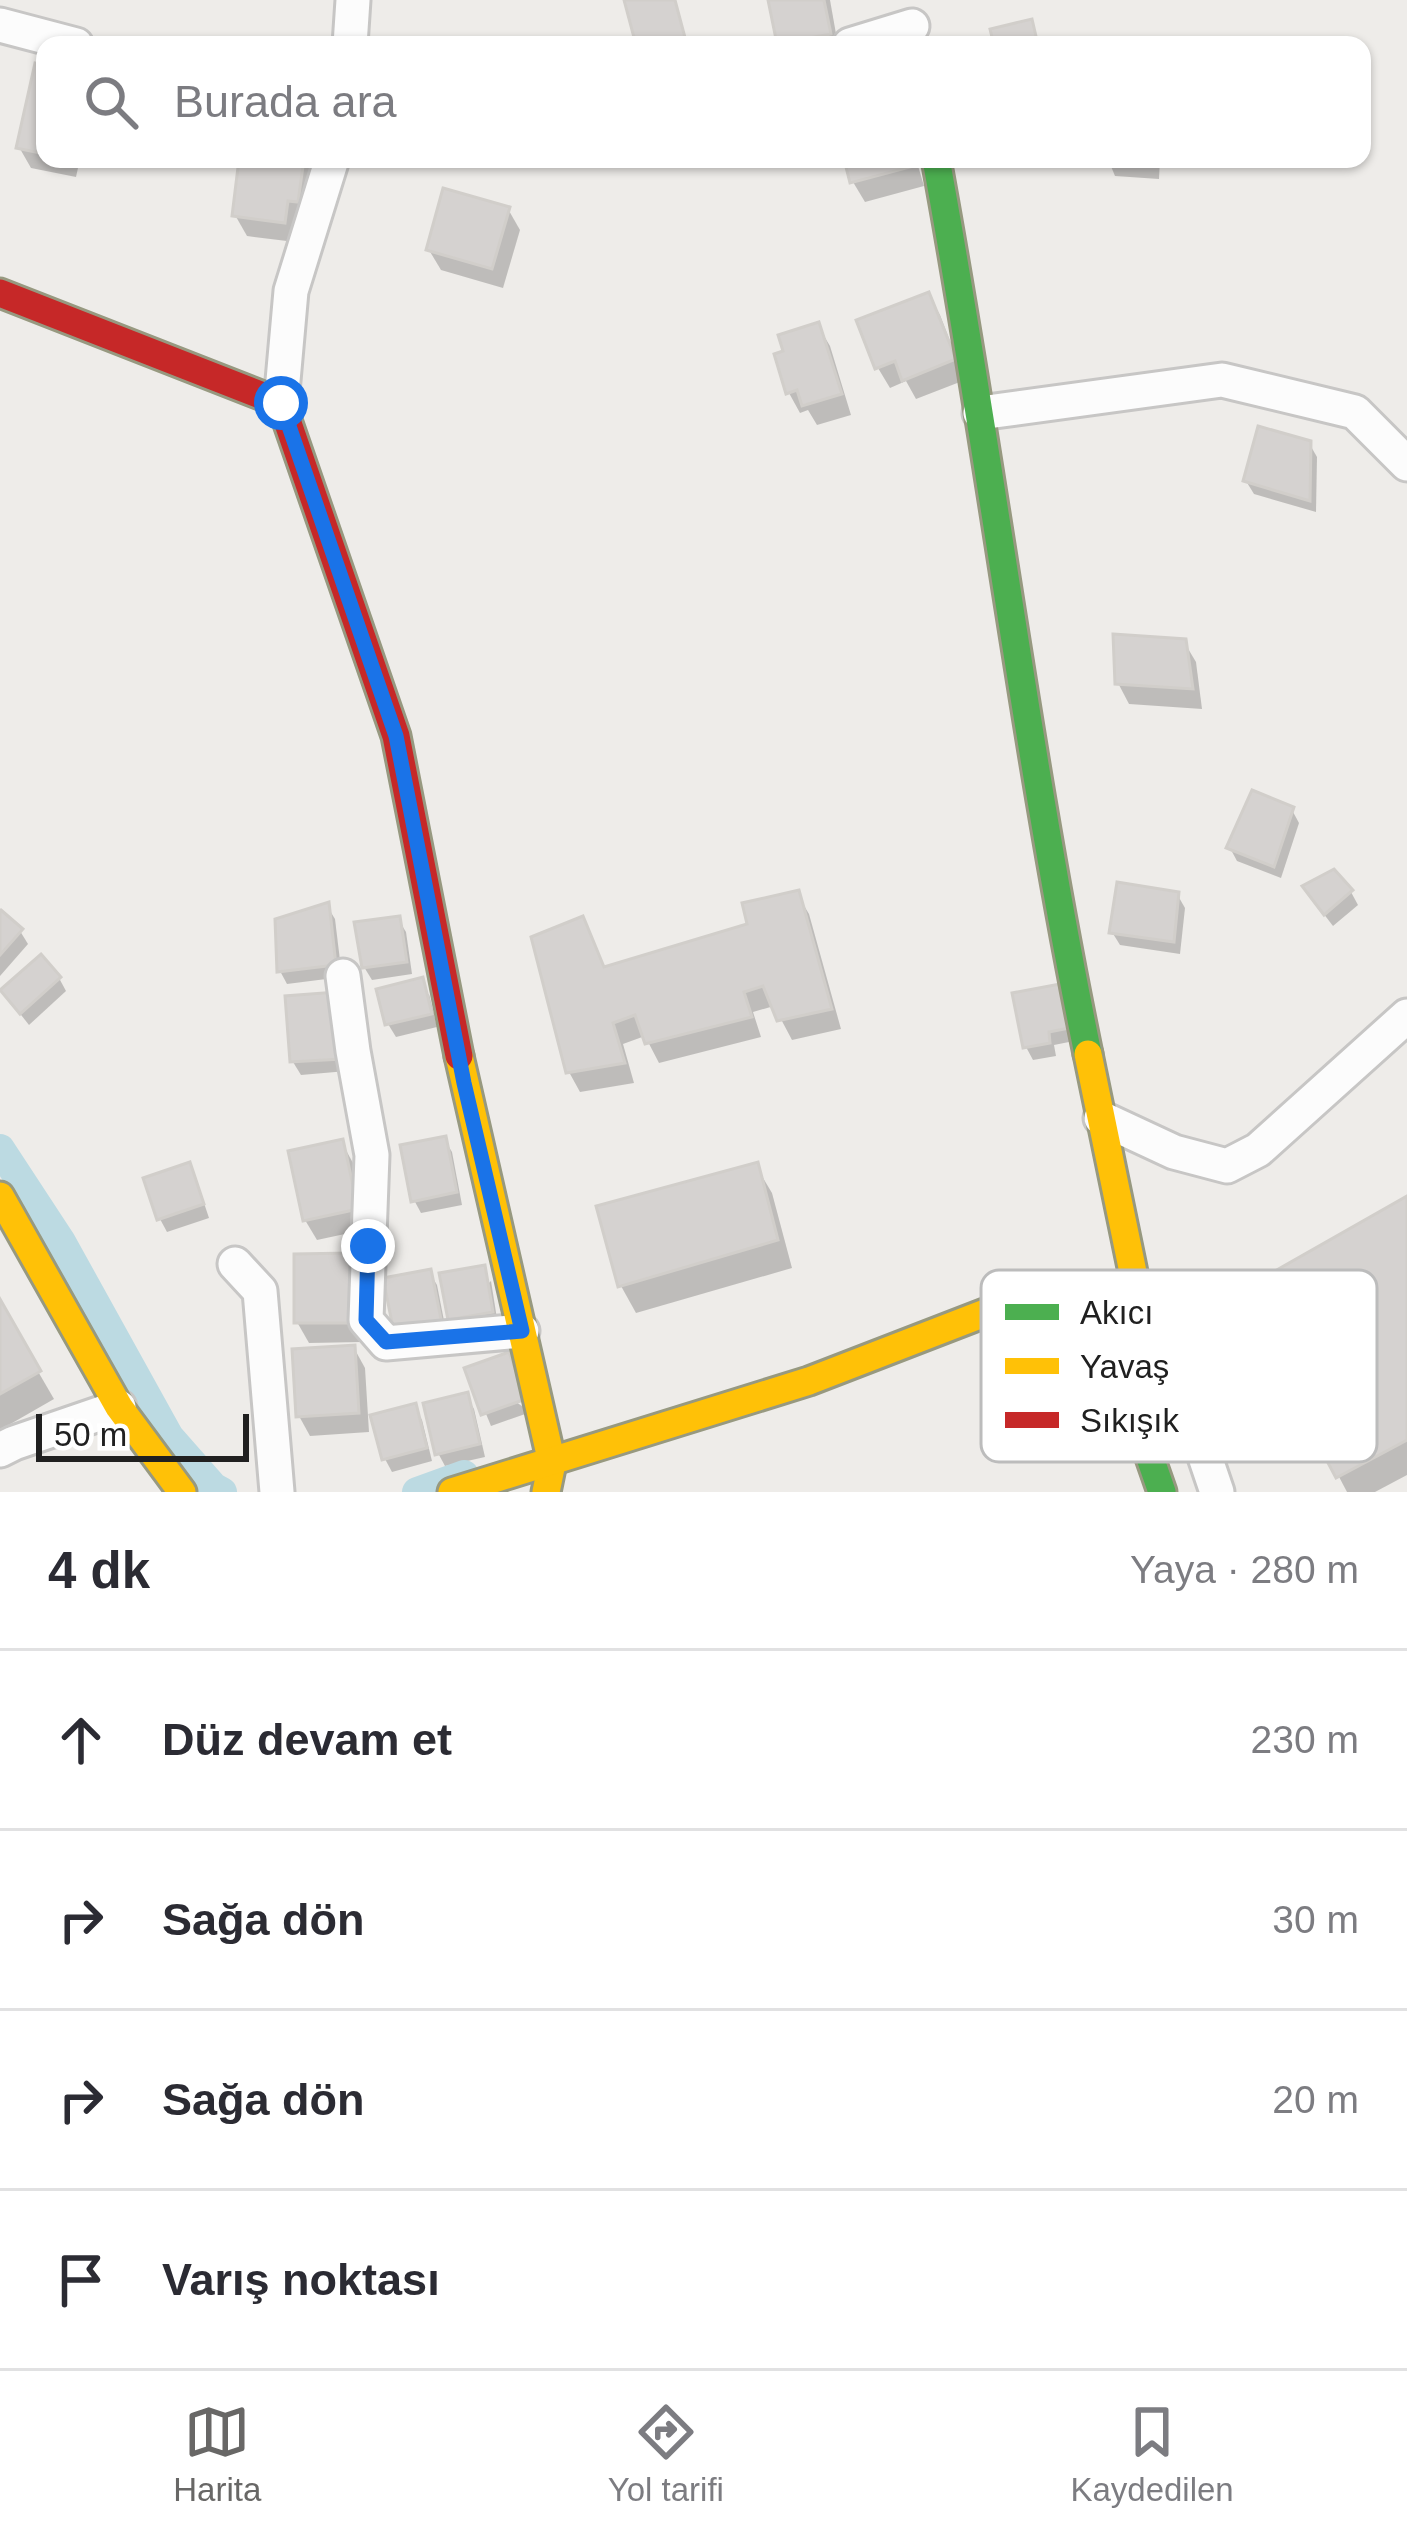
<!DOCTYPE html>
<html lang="tr">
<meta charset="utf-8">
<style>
body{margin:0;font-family:Helvetica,sans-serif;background:#f2f2f3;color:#2b2b33}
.scale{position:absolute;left:36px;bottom:30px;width:213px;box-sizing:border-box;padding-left:12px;border:6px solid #202020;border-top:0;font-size:33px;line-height:42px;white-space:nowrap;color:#202020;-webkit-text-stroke:9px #fff;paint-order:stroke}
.stop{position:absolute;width:36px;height:36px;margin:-27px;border:9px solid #1a73e8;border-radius:50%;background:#fff}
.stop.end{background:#1a73e8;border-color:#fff;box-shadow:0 3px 12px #0008}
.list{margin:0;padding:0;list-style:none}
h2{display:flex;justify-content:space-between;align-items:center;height:156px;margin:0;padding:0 48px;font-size:51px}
h2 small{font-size:39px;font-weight:400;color:#7c7c81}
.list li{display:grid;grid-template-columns:78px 1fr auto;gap:36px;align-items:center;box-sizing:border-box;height:180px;padding:0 48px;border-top:3px solid #e1e1e2}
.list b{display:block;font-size:45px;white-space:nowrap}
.list em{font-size:39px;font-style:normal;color:#7c7c81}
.icon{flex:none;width:66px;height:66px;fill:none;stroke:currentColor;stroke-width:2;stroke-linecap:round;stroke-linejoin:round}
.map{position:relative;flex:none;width:1407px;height:1492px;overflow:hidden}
.search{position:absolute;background:#fff;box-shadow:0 3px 9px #0004;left:36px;right:36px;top:36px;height:132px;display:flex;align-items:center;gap:30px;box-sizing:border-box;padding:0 42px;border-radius:24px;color:#7c7c81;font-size:45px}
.sheet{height:876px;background:#fff}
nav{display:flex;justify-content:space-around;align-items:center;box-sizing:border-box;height:168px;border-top:3px solid #e1e1e2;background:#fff;font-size:33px;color:#7c7c81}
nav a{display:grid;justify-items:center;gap:6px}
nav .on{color:#686766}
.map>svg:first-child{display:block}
.shadow{fill:#0003}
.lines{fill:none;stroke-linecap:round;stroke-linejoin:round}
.canal{stroke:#bcdae2;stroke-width:30}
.building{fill:#d5d2d0;stroke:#d1ceca;stroke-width:3}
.street-casing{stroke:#c7c6c5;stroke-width:39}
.fast-casing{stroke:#979980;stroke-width:33}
.slow-casing{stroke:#979980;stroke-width:33}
.jam-casing{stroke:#979980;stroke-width:33}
.street{stroke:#fcfcfc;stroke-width:33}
.fast{stroke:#4caf50;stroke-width:27}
.slow{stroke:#ffc107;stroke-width:27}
.jam{stroke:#c62828;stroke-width:27}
.route{stroke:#1a73e8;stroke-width:15}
.key{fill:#fff;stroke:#bcbcbc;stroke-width:3}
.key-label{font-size:33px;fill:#202020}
</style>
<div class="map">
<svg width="1407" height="1492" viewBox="0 0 1407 1492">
<rect width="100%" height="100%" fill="#eeece9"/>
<g class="shadow">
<polygon points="771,0 830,0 838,45 780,45"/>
<polygon points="45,68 45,159 80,159 76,177 31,168 19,147"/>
<polygon points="242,159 307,159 315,172 295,242 247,236 235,215"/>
<polygon points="847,159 916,159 924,186 865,202 853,182"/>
<polygon points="1108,159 1160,159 1159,179 1115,176"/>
<polygon points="508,209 520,230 503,288 441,270 429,250"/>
<polygon points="928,295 940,315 965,380 916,399 906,381 890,388 878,368"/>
<polygon points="818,326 830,346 851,415 817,425 808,410 800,413 789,393"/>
<polygon points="1309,443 1317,457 1316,512 1254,494 1246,481"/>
<polygon points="1184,642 1196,662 1202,709 1129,704 1118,683"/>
<polygon points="1292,810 1299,823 1281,878 1237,861 1230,848"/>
<polygon points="1351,892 1358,905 1333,926 1313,900"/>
<polygon points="797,894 809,914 841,1029 792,1040 774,1006 753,1012 761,1037 659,1063 645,1036 623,1044 634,1083 580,1092 569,1072 581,920 605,970 750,926"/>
<polygon points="1177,894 1185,908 1180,954 1120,945 1112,932"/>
<polygon points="327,906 335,919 342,977 287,984 280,971"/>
<polygon points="0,915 20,931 28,944 0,976"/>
<polygon points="398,919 406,932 412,974 372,980 364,967"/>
<polygon points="59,978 66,991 29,1025 3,992"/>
<polygon points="1059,987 1074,1041 1054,1045 1056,1056 1033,1060 1026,1047"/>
<polygon points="429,994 437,1027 396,1037 388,1024"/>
<polygon points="334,995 347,1071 301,1075 293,1062"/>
<polygon points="444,1139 452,1152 462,1205 421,1213 414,1200"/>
<polygon points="342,1143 353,1163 368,1229 317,1240 305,1220"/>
<polygon points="189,1166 196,1179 209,1218 167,1232 160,1219"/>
<polygon points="756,1166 772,1193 792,1268 636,1313 621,1286"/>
<polygon points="1407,1200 1407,1475 1375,1492 1347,1492 1242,1293"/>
<polygon points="349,1256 360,1276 362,1342 309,1343 297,1322"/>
<polygon points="429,1272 437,1285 447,1336 397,1332"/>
<polygon points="491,1281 498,1325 458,1332 450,1319"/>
<polygon points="0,1306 54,1399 0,1430"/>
<polygon points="354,1348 365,1368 369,1432 310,1436 299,1416"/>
<polygon points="468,1370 531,1412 491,1426"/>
<polygon points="466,1396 474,1409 485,1457 445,1466 438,1453"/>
<polygon points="414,1407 422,1420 432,1461 392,1472 385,1459"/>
</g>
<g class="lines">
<g class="canal">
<polyline points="0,1149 61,1242 169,1437 213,1487 222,1492"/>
<polyline points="417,1492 464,1475"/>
</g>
</g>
<g class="building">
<polygon points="624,0 675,0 687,45 636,45"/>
<polygon points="768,0 824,0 831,34 777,44"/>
<polygon points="1032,19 1038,45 994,45 990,29"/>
<polygon points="35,63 45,65 45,154 16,148"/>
<polygon points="239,159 304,159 298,202 288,201 285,223 232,216"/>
<polygon points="844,159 913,159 914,166 850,183"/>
<polygon points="443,188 510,207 492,269 426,250"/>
<polygon points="929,292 956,359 902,381 895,361 875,369 856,320"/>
<polygon points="819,322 842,394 802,406 797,390 786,394 774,354 783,351 778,335"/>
<polygon points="1258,426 1311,441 1310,501 1243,481"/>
<polygon points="1113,634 1186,639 1193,689 1115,684"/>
<polygon points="1252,790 1294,807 1274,867 1226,848"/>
<polygon points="1334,869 1353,890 1324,915 1302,886"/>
<polygon points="1117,882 1179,892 1174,942 1109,933"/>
<polygon points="799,890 832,1009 777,1021 763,986 744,992 752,1017 645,1044 635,1015 613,1023 625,1063 566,1073 531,937 583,916 604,967 747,924 742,903"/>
<polygon points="329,902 336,965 277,972 275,919"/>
<polygon points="1,910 23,929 0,955 0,911"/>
<polygon points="400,916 407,962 362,968 354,922"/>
<polygon points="41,954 61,977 20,1014 0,990"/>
<polygon points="423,977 432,1014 385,1025 376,989"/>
<polygon points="1060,984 1069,1028 1049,1032 1050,1043 1023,1048 1012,993"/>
<polygon points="336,992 341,1059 290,1062 285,996"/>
<polygon points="446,1136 457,1192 411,1202 400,1145"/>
<polygon points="343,1139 358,1209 303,1221 288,1151"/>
<polygon points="190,1162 204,1204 157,1220 143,1178"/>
<polygon points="758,1162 778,1240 618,1287 596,1206"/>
<polygon points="1407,1196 1407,1440 1336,1478 1238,1292"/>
<polygon points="350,1253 352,1323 294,1323 294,1254"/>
<polygon points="485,1265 493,1312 448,1320 439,1273"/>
<polygon points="431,1269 442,1324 394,1333 383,1278"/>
<polygon points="0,1299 41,1371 0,1394"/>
<polygon points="355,1345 359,1413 296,1417 292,1349"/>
<polygon points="509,1352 526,1399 481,1415 464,1368"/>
<polygon points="468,1392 480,1444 435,1455 423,1403"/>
<polygon points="416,1403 427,1448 382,1460 370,1415"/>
</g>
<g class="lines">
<g class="street-casing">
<g id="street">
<polyline points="0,25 76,45"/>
<polyline points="350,45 353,0"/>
<polyline points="850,45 912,26"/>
<polyline points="281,403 291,291 332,159"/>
<polyline points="980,413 1222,380 1355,412 1407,464"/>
<polyline points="343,976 353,1051 372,1155 366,1320 386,1343 522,1331"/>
<polyline points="1101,1118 1174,1152 1227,1166 1258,1150 1407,1016"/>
<polyline points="235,1264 260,1291 277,1492"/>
<polyline points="1130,1352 1148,1345 1179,1380 1217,1492"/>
<polyline points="0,1450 14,1443 119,1407"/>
</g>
</g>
<g class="fast-casing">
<g id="fast">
<path d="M936 159C991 457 1027 758 1088 1054"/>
<polyline points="1006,1312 1056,1309 1096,1333 1115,1357 1162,1492"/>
</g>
</g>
<g class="slow-casing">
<g id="slow">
<polyline points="1088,1054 1148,1345"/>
<polyline points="459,1056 552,1463 546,1492"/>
<polyline points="0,1196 119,1407 182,1492"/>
<polyline points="452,1492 809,1381 985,1313 1006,1312"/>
</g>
</g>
<g class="jam-casing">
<polyline id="jam" points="0,293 281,403 396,736 459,1056"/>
</g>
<use href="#street" class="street"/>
<use href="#fast" class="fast"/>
<use href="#slow" class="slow"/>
<use href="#jam" class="jam"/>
</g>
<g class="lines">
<polyline class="route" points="281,403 396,736 464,1083 522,1331 386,1342 366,1320 368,1246"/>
</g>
<rect x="981" y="1270" width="396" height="192" rx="18" class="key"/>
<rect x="1005" y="1304" width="54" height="16" fill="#4caf50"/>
<rect x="1005" y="1358" width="54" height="16" fill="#ffc107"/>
<rect x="1005" y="1412" width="54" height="16" fill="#c62828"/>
<g class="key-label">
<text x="1080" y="1324">Akıcı</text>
<text x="1080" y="1378">Yavaş</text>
<text x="1080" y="1432">Sıkışık</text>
</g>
</svg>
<div class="scale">50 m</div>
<div class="stop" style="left:281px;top:403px"></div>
<div class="stop end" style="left:368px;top:1246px"></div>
<div class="search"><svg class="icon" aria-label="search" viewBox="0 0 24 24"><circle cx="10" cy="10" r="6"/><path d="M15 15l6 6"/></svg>Burada ara</div>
</div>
<section class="sheet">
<h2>4 dk<small>Yaya · 280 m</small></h2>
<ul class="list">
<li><svg class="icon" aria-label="ahead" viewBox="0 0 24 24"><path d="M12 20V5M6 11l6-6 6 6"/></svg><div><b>Düz devam et</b></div><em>230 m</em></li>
<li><svg class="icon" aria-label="right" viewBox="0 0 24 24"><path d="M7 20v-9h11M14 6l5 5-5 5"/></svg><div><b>Sağa dön</b></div><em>30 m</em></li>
<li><svg class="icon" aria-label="right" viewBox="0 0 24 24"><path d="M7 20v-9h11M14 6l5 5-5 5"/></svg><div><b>Sağa dön</b></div><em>20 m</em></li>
<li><svg class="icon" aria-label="arrive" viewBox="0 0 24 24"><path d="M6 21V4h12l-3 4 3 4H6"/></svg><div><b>Varış noktası</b></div></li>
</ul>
</section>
<nav>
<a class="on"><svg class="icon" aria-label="map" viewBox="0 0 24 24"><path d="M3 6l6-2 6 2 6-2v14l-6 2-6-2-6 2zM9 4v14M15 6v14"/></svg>Harita</a>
<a><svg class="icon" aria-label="directions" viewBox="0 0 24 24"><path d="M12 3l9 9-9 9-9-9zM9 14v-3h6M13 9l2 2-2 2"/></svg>Yol tarifi</a>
<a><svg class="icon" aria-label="saved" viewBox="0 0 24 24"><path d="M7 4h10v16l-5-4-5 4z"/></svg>Kaydedilen</a>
</nav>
